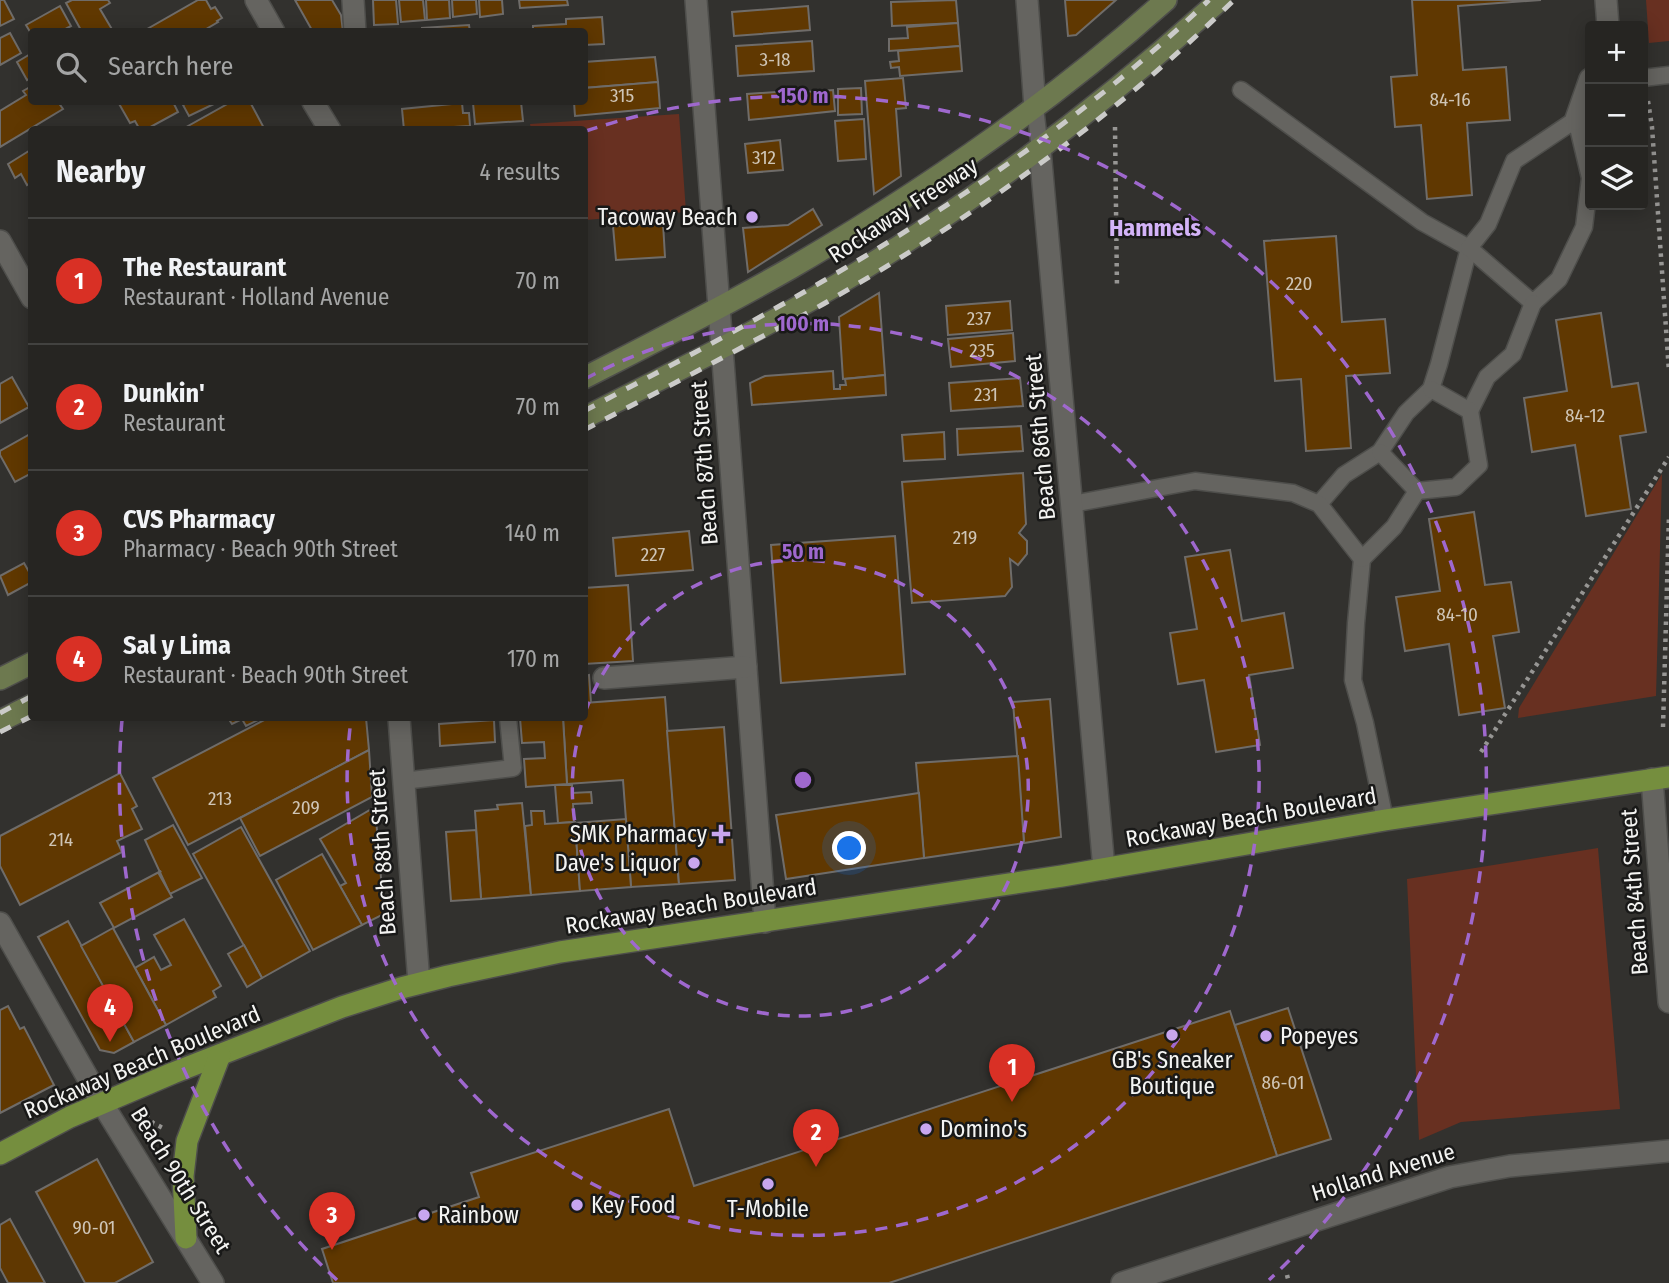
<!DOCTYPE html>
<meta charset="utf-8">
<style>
body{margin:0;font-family:"Fira Sans Condensed",sans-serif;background:#2e2d2a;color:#f1f3f6}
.controls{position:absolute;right:21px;top:21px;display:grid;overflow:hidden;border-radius:7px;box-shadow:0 4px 18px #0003}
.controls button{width:63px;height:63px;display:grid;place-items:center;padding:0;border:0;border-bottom:2px solid #424240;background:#262522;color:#f1f3f6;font:35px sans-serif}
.you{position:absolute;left:850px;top:849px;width:24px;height:24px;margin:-18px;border:5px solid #fff;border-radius:50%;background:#1a73e8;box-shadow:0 0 0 10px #1a73e833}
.badge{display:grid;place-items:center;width:46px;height:46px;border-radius:50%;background:#d93025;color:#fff;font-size:23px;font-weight:700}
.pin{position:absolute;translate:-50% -58px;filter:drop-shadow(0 2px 4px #0008)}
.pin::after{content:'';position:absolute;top:37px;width:24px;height:21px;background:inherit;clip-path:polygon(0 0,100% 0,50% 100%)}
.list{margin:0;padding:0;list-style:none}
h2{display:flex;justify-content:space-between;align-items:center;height:91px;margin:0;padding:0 28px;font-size:30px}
h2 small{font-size:23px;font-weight:400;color:#a4a5a5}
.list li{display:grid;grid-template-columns:46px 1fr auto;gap:21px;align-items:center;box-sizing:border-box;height:126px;padding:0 28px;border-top:2px solid #424240}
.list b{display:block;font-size:26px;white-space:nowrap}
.list p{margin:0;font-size:23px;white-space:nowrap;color:#a4a5a5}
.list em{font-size:23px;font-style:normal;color:#a4a5a5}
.icon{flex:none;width:38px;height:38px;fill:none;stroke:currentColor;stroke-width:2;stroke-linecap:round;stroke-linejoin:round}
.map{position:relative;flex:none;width:1669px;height:1283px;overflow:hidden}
.search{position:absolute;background:#262522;box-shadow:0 4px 18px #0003;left:28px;top:28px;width:560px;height:77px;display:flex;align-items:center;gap:18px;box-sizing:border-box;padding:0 24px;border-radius:7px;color:#a4a5a5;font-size:26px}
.panel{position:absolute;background:#262522;box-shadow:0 4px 18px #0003;left:28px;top:126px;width:560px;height:595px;border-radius:7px}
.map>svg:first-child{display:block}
.green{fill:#683021}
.building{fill:#603801;stroke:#6f6c69;stroke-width:2}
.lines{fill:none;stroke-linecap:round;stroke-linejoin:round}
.lane-casing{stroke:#4e4e4b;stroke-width:19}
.street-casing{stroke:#4e4e4b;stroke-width:24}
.secondary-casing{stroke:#4e4e4b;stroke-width:24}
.primary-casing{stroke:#4e4e4b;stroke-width:24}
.path{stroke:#979694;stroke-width:4.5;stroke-dasharray:3.5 5;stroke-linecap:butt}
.lane{stroke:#656460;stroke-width:16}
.street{stroke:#656460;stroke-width:21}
.secondary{stroke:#6d794f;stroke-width:21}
.primary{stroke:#758e3e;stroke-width:21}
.rail{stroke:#cbcbc9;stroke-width:5;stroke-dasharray:12 12;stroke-linecap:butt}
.ring{fill:none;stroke:#9f68ce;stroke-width:3.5;stroke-dasharray:12 9}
.poi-dot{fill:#c8a6ef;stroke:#191918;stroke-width:2.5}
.labels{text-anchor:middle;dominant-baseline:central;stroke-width:5;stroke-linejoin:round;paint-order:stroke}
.number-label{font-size:19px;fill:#cfc5b6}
.street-label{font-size:23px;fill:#f4f4f2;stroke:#191918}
.poi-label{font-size:23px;fill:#f4f4f2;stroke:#191918;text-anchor:start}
.neighbourhood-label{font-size:24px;font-weight:bold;fill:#d3b3f8;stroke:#191918}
.centre{fill:#9f68ce;stroke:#191918;stroke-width:3.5}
.ring-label{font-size:21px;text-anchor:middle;font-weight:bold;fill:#9f68ce;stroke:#191918;stroke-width:5;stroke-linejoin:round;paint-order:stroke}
</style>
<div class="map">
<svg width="1669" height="1283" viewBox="0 0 1669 1283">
<rect width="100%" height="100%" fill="#32312e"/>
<g class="green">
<polygon points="1646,0 1669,0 1669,41 1649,43"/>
<polygon points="679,114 686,212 585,220 584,130 531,129 530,124"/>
<polygon points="1662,474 1656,696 1518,718 1519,708"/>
<polygon points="1598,848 1620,1109 1461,1122 1419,1140 1407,879"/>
</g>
<g class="building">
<polygon points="0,0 4,0 14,19 0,26"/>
<polygon points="72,0 108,0 110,3 100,9 113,31 82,32 66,3"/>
<polygon points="198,0 206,0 211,9 215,7 222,18 217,21 218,22 201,32 142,32"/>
<polygon points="295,0 332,0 341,15 343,32 313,32"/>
<polygon points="373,0 396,0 398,24 374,25"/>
<polygon points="399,0 423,0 425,20 401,22"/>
<polygon points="426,0 449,0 450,18 427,20"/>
<polygon points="452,0 476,0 477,14 453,17"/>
<polygon points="479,0 502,0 503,14 480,17"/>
<polygon points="519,0 567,0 568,5 520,8"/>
<polygon points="956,0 958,23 892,26 891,2"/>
<polygon points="1065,0 1116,0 1076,35 1068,36"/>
<polygon points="1412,0 1541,0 1458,6 1463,70 1506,67 1510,120 1467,123 1472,195 1427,199 1421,125 1395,127 1391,77 1417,75"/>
<polygon points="60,6 71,26 60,32 32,32 32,35 26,25"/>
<polygon points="808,6 810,30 734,36 732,12"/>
<polygon points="602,17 604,44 584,45 584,32 533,32 533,26 566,24 566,19"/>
<polygon points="958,23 960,46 889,51 889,39 908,38 907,27"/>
<polygon points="469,25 470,32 422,32 422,28"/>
<polygon points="10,33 21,53 0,65 0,38"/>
<polygon points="812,41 814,71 738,76 736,46"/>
<polygon points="960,46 962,71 900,76 899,67 891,68 890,62 899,61 898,51"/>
<polygon points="32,53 32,77 27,80 17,62"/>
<polygon points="655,57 658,82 584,88 584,62"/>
<polygon points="903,78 906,108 896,109 901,176 874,194 865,81"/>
<polygon points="658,82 660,108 575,116 574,102 584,102 584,88"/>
<polygon points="32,86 32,102 58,102 63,109 0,147 0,111 26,95 23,91"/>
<polygon points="861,88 862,114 838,115 838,89"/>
<polygon points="806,90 806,92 833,90 835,111 749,120 747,94"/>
<polygon points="118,102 173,102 178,112 145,130 140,130 135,121 130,123"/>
<polygon points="189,102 218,102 189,116 183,105"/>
<polygon points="231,102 250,102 265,130 181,130"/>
<polygon points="521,102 523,121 475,124 473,103"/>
<polygon points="462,103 463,113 469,113 470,126 404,130 402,109"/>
<polygon points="864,119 866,159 838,161 835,121"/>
<polygon points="780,140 783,170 748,173 745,144"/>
<polygon points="32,149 32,182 27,185 21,174 15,178 8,164"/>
<polygon points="813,209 822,225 748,272 743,228 788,225"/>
<polygon points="663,223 665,257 616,260 613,226"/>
<polygon points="1336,236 1342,322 1385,319 1390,373 1346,376 1351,448 1306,451 1301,379 1275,381 1264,241"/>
<polygon points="879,293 885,375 843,379 839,317"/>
<polygon points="1010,301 1012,330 948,335 946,306"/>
<polygon points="1601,313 1612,387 1638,383 1646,432 1620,436 1631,509 1586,516 1575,445 1532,452 1524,398 1567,391 1556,320"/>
<polygon points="1013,333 1015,361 951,367 948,339"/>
<polygon points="833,371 834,389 840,389 840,385 846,385 845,379 885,375 886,395 752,405 750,383 765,376"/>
<polygon points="12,377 29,407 0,423 0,384"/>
<polygon points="1020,378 1023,406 951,411 949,383"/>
<polygon points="1021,426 1023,451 958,455 957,429"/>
<polygon points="944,432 945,459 904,461 902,435"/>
<polygon points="32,433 32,473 15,482 0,455 0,451"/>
<polygon points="1023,473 1026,524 1019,533 1027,541 1027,554 1018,565 1010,559 1012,587 1005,596 912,603 902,482"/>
<polygon points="1474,512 1485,585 1511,582 1519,632 1493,636 1505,708 1459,715 1449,644 1405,651 1396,597 1440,591 1429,519"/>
<polygon points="689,531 693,570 616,576 613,538"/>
<polygon points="895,536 905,674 781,683 771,545"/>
<polygon points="1230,550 1242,621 1284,613 1293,668 1249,675 1260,745 1216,752 1204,680 1178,684 1170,633 1197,629 1185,557"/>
<polygon points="24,563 32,577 32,582 8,595 0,576"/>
<polygon points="628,585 633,661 584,664 584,588"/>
<polygon points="589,675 591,703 584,703 584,676"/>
<polygon points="665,697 679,884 631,887 623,780 567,784 563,718 584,718 584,703"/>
<polygon points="1050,699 1061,837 1024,843 1013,702"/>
<polygon points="228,718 262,718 246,726 242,719 232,724"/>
<polygon points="268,718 366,718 369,750 188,845 153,778"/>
<polygon points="520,718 563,718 567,784 526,787 524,759 545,758 544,742 522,743"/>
<polygon points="494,720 495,742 440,746 439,724"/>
<polygon points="724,727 735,880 679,884 667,731"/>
<polygon points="369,750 372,797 260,856 240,818"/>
<polygon points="1018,756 1024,843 924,858 916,763"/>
<polygon points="120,773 137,806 132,809 142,829 117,841 122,852 20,905 0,866 0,836"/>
<polygon points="555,785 572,785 572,793 591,792 592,803 573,804 574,822 558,823"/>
<polygon points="919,793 924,858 786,879 776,815"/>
<polygon points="522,803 531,895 481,899 475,811 498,809 497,805"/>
<polygon points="375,807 384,914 362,925 340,886 346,883 320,839"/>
<polygon points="531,811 544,811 545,824 575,822 580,891 531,895 525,826 532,825"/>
<polygon points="626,819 631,887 580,891 575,823"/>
<polygon points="173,825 202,878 170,894 145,840"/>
<polygon points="241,827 310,951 262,978 193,854"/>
<polygon points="476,830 481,899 451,901 446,832"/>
<polygon points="322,854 362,925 313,950 276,880"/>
<polygon points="161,871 159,874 172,897 114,928 100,903"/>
<polygon points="184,919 221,986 213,991 216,997 166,1025 135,968 154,957 161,970 171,965 154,935"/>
<polygon points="68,921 134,1042 114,1053 100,1050 38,937"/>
<polygon points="113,928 166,1025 134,1042 81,946"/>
<polygon points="244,945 262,978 247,987 228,954"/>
<polygon points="8,1006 20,1029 24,1027 54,1085 0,1113 0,1010"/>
<polygon points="1288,1008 1331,1139 1277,1156 1235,1025"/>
<polygon points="1230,1011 1277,1156 889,1283 333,1283 322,1249 479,1197 471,1173 669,1109 694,1186"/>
<polygon points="97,1159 153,1262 115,1283 85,1283 36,1192"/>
<polygon points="10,1219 45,1283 8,1283 0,1268 0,1225"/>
</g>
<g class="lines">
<g class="lane-casing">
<g id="lane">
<polyline points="1643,78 1669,75"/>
<polyline points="1241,90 1422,222 1469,248 1439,364 1431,389 1406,413 1380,452 1344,475 1319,504"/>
<polyline points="1035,107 1040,150"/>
<polyline points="1576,119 1590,178 1584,227 1559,279 1533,303 1469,248 1488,224 1514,161 1590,110"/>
<polyline points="1470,411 1487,377 1513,354 1533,303"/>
<polyline points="1380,452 1417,491 1456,487 1479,465 1470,411 1431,389"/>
<polyline points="1072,504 1195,481 1293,493 1319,504 1362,559 1356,623 1353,680 1365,723 1385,820"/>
<polyline points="1362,559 1394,527 1417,491"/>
<polyline points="403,781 513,768 508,718"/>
</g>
</g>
<g class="street-casing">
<g id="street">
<polyline points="256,0 274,32"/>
<polyline points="353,0 355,32"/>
<polyline points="696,0 765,922"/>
<polyline points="1027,0 1035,107"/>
<polyline points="1606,0 1608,26"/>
<polyline points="313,102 330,130"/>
<polyline points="1576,119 1590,79"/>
<polyline points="1040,150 1104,869"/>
<polyline points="0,241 32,298"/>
<polyline points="604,678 746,667"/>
<polyline points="399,718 419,983"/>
<polyline points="1652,779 1669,1002"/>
<polyline points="0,923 102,1103 213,1283"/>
<polyline points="1122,1283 1450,1177 1510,1166 1669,1151"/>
</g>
</g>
<g class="secondary-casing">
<g id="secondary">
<path d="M584 378C654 342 723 307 791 268 923 191 1051 103 1166 0"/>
<path d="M584 418C677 370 772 325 860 271 989 192 1107 101 1220 0"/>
<polyline points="0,679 32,663"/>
<polyline points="0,721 32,705"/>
</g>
</g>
<g class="primary-casing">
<g id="primary">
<polyline points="0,1154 70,1117 173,1073 342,1007 401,988 448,976 560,952 1062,876 1385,820 1669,777"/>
<polyline points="186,1238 183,1176 187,1141 220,1055"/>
</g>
</g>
<g class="path">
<polyline points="1648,101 1652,127 1669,372"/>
<polyline points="1115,127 1117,288"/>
<polyline points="1663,727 1669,515"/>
<polyline points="1481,752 1669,457"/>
<polyline points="146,1115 153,1123 165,1129"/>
<polyline points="1287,1275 1289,1283"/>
</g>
<use href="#lane" class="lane"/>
<use href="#street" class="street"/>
<use href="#secondary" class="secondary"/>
<use href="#primary" class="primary"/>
<g class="rail">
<path d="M584 411C805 296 1028 174 1209 0"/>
<path d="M584 430C639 402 694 373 748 344 776 329 805 315 832 299 976 215 1115 117 1234 0"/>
<polyline points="0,713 32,696"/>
<polyline points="0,732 32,716"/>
</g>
</g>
<g class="ring">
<path d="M585 713A228 228 0 1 1 583 719"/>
<path d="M585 379A456 456 0 1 1 351 720"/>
<path d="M337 1280A684 684 0 0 1 122 720M586 131A684 684 0 0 1 1269 1280"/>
</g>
<g class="poi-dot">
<circle cx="752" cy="217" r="7"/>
<path d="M717.5 823.5h7v7h7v7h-7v7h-7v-7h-7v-7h7z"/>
<circle cx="694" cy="863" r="7"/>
<circle cx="1172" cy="1035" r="7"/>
<circle cx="1266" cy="1036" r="7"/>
<circle cx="926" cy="1129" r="7"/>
<circle cx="768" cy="1184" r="7"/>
<circle cx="577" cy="1205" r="7"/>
<circle cx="424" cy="1215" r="7"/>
</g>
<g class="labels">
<g class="number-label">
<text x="775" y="59">3-18</text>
<text x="622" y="95">315</text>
<text x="1450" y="99">84-16</text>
<text x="764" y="157">312</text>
<text x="1299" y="283">220</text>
<text x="979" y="318">237</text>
<text x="982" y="350">235</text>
<text x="986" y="394">231</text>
<text x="1585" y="415">84-12</text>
<text x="965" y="537">219</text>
<text x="653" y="554">227</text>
<text x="1457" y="614">84-10</text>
<text x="220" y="798">213</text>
<text x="306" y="807">209</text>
<text x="61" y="839">214</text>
<text x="1283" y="1082">86-01</text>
<text x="94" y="1227">90-01</text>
</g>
<g class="street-label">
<text transform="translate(903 210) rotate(-33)">Rockaway Freeway</text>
<text transform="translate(1040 437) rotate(-95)">Beach 86th Street</text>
<text transform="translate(704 463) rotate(-94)">Beach 87th Street</text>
<text transform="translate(1251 817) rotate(-10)">Rockaway Beach Boulevard</text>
<text transform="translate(382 852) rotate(-94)">Beach 88th Street</text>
<text transform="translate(1634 892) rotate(-94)">Beach 84th Street</text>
<text transform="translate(691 906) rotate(-9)">Rockaway Beach Boulevard</text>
<text transform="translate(142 1062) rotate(-23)">Rockaway Beach Boulevard</text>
<text transform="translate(1383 1172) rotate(-17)">Holland Avenue</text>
<text transform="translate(181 1180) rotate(58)">Beach 90th Street</text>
</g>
<g class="poi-label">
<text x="738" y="217" text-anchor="end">Tacoway Beach</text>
<text x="707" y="834" text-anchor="end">SMK Pharmacy</text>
<text x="680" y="863" text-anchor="end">Dave's Liquor</text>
<text x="1280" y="1036">Popeyes</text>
<text x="1172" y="1060" text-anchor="middle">GB's Sneaker<tspan x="1172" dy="26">Boutique</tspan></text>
<text x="940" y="1129">Domino's</text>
<text x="591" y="1205">Key Food</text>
<text x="768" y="1209" text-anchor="middle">T-Mobile</text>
<text x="438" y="1215">Rainbow</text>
</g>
<g class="neighbourhood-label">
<text x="1155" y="228">Hammels</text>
</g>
</g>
<circle cx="803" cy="780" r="10" class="centre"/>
<g class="ring-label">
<text x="803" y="103">150 m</text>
<text x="803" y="331">100 m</text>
<text x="803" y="559">50 m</text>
</g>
</svg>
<div class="controls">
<button>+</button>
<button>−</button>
<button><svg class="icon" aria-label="layers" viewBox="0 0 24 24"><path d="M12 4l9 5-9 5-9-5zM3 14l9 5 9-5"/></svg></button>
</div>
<div class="you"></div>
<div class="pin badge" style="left:1012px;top:1102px">1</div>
<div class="pin badge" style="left:816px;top:1167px">2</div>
<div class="pin badge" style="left:332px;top:1250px">3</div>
<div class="pin badge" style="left:110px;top:1042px">4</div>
<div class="search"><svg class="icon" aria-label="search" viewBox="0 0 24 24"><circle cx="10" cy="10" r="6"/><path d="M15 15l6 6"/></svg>Search here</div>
<section class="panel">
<h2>Nearby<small>4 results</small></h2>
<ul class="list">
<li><span class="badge">1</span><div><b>The Restaurant</b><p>Restaurant · Holland Avenue</p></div><em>70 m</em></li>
<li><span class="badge">2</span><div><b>Dunkin'</b><p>Restaurant</p></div><em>70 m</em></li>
<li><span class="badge">3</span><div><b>CVS Pharmacy</b><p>Pharmacy · Beach 90th Street</p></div><em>140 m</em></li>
<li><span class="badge">4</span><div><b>Sal y Lima</b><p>Restaurant · Beach 90th Street</p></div><em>170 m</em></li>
</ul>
</section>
</div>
